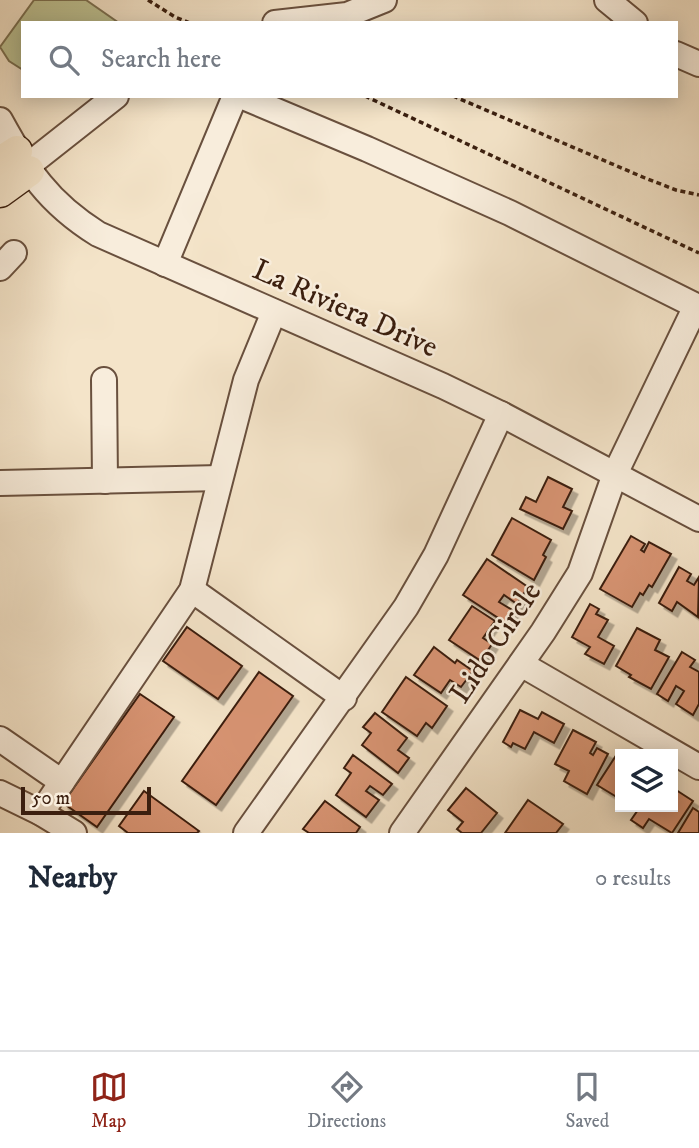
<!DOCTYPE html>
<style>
body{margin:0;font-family:"IM FELL DW Pica",serif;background:#f6f6f7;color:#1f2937}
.controls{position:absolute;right:21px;bottom:21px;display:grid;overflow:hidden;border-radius:0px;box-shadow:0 4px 18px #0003}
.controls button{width:63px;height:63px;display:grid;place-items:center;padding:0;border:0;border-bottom:2px solid #e0e1e3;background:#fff;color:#1f2937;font:35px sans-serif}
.scale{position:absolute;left:21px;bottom:18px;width:130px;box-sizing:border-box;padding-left:7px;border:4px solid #3b1f0f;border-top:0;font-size:19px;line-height:24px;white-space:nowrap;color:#3b1f0f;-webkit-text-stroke:5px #f8eddc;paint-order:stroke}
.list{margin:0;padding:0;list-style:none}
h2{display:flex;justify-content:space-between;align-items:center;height:91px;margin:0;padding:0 28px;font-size:30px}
h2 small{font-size:23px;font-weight:400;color:#747a83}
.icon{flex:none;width:38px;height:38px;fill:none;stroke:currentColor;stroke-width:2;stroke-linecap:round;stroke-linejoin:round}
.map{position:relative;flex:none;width:699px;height:833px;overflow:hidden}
.search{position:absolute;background:#fff;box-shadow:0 4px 18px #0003;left:21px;right:21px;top:21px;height:77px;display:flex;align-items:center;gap:18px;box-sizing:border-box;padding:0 24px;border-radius:0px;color:#747a83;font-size:26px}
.sheet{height:217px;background:#fff}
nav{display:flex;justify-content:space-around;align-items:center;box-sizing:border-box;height:98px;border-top:2px solid #e0e1e3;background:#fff;font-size:19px;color:#747a83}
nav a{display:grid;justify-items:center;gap:4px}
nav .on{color:#8f2418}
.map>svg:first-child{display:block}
.grass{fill:#bec394;stroke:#7c7152;stroke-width:2}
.building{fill:#d89473;stroke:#3b1f0f;stroke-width:2;filter:url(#shadow)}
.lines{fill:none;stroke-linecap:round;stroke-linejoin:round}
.minor-casing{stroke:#69503e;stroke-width:28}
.major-casing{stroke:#3b1f0f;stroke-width:33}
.path{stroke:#3b1f0f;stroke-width:3.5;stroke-dasharray:5 3.5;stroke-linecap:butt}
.minor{stroke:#f8eddc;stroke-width:24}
.major{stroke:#f4e4c9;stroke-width:30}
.labels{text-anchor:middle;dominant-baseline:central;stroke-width:5;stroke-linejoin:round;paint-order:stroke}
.street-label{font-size:30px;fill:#3b1f0f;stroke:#f8eddc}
</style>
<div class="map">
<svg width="699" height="833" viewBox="0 0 699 833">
<defs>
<filter id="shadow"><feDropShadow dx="5.5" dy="5.5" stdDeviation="0" flood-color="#0004"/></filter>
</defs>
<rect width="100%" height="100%" fill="#f4e4c9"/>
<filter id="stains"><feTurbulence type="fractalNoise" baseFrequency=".00286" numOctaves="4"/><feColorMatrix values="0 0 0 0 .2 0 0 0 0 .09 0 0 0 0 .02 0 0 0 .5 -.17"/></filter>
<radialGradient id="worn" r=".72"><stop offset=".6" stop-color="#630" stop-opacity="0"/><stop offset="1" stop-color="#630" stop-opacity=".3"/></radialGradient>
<polygon class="grass" points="34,0 86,0 119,23 23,23 23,70 9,61 0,47"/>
<g class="building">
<polygon points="548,477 572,489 563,507 572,511 563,529 520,509 526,497 536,502"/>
<polygon points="512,518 551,540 543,555 546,557 534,580 492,555"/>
<polygon points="631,536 645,544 641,550 644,552 649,542 671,554 652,587 649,585 643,595 640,593 632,607 600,589"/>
<polygon points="487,559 528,587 517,604 504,595 499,602 514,611 506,623 463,595"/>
<polygon points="679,567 691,574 687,581 694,585 699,577 698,617 677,602 672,611 659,603"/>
<polygon points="590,604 599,609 596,614 608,620 598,637 614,646 604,664 585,654 590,647 572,637"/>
<polygon points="472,606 495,621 483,638 492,644 481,661 449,640"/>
<polygon points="187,627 242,666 218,699 163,661"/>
<polygon points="637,628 660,640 655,650 669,657 651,689 629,677 631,675 616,666"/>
<polygon points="434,647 455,663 457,660 473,671 461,687 450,680 441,693 414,675"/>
<polygon points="682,652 695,660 690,667 699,672 699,704 693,715 676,704 684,691 676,686 668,701 657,694"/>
<polygon points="259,672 293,696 216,805 182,781"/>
<polygon points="406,677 447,706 432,728 426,723 417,736 382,712"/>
<polygon points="140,694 174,717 97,827 63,803"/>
<polygon points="520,710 538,719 542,712 564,724 554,743 534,732 525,749 513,743 511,747 503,742"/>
<polygon points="375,713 407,738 398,750 409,758 398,773 362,745 371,733 363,727"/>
<polygon points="573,730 596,742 590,753 593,755 597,748 608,754 587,794 564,781 569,771 555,764"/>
<polygon points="617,754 620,756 620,799 597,785"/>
<polygon points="353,755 392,784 383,795 370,786 366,791 379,800 366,817 336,795 351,773 344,768"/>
<polygon points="466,788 497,813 481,833 462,833 457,829 463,822 448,810"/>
<polygon points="673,788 693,801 672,833 649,819 643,828 631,820 640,807 673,807"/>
<polygon points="144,791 199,831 197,833 128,833 119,826"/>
<polygon points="528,800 563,824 556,833 505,833"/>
<polygon points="325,801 360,827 356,833 309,833 303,829"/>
<polygon points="693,808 699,812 699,833 678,833"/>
</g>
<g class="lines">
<g class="minor-casing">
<g id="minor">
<polyline points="607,0 635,23"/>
<polyline points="275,23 347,15 384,0"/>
<polyline points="676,54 699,64"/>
<polyline points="241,96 367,149 510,213 696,306 615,474 580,573 543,632 402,833"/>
<path d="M0 120C28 171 47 202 98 234L443 386 501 414 699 519"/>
<polyline points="26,167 116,96"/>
<polyline points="165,264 235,96"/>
<polyline points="0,268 14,253"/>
<polyline points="104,380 105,481"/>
<polyline points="0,483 220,478"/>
<polyline points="192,590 344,698"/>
<polyline points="521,664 699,767"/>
<polyline points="0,739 62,782"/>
<polyline points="0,793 41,813 74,833"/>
<polyline points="41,813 192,590 246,380 274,312"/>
<polyline points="246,833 406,607 436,555 501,414"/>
</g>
</g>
<g class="major-casing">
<g id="major">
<polyline points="0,162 17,151"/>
<polyline points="0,192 29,171"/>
</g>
</g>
<g class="path">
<polyline points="148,0 175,17 190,23"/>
<polyline points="365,96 699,253"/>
<polyline points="453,96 645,178 676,190 699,195"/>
</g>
<use href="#minor" class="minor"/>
<use href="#major" class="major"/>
</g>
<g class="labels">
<g class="street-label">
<text transform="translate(345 309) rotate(24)">La Riviera Drive</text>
<text transform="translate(496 643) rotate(-56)">Lido Circle</text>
</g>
</g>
<rect width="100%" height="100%" filter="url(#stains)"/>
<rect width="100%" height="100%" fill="url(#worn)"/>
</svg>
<div class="controls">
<button><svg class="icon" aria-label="layers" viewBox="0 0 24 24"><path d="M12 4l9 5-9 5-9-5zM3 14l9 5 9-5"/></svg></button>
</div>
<div class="scale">50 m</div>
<div class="search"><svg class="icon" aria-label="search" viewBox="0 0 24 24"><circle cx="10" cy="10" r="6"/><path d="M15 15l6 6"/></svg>Search here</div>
</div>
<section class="sheet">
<h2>Nearby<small>0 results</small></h2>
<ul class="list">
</ul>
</section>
<nav>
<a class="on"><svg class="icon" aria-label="map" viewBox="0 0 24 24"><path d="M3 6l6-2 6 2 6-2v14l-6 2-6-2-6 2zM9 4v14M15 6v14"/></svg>Map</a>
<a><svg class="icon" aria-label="directions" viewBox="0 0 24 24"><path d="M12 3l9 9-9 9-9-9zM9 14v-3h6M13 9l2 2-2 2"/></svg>Directions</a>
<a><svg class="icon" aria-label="saved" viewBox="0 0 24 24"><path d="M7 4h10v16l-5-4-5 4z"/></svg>Saved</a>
</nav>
